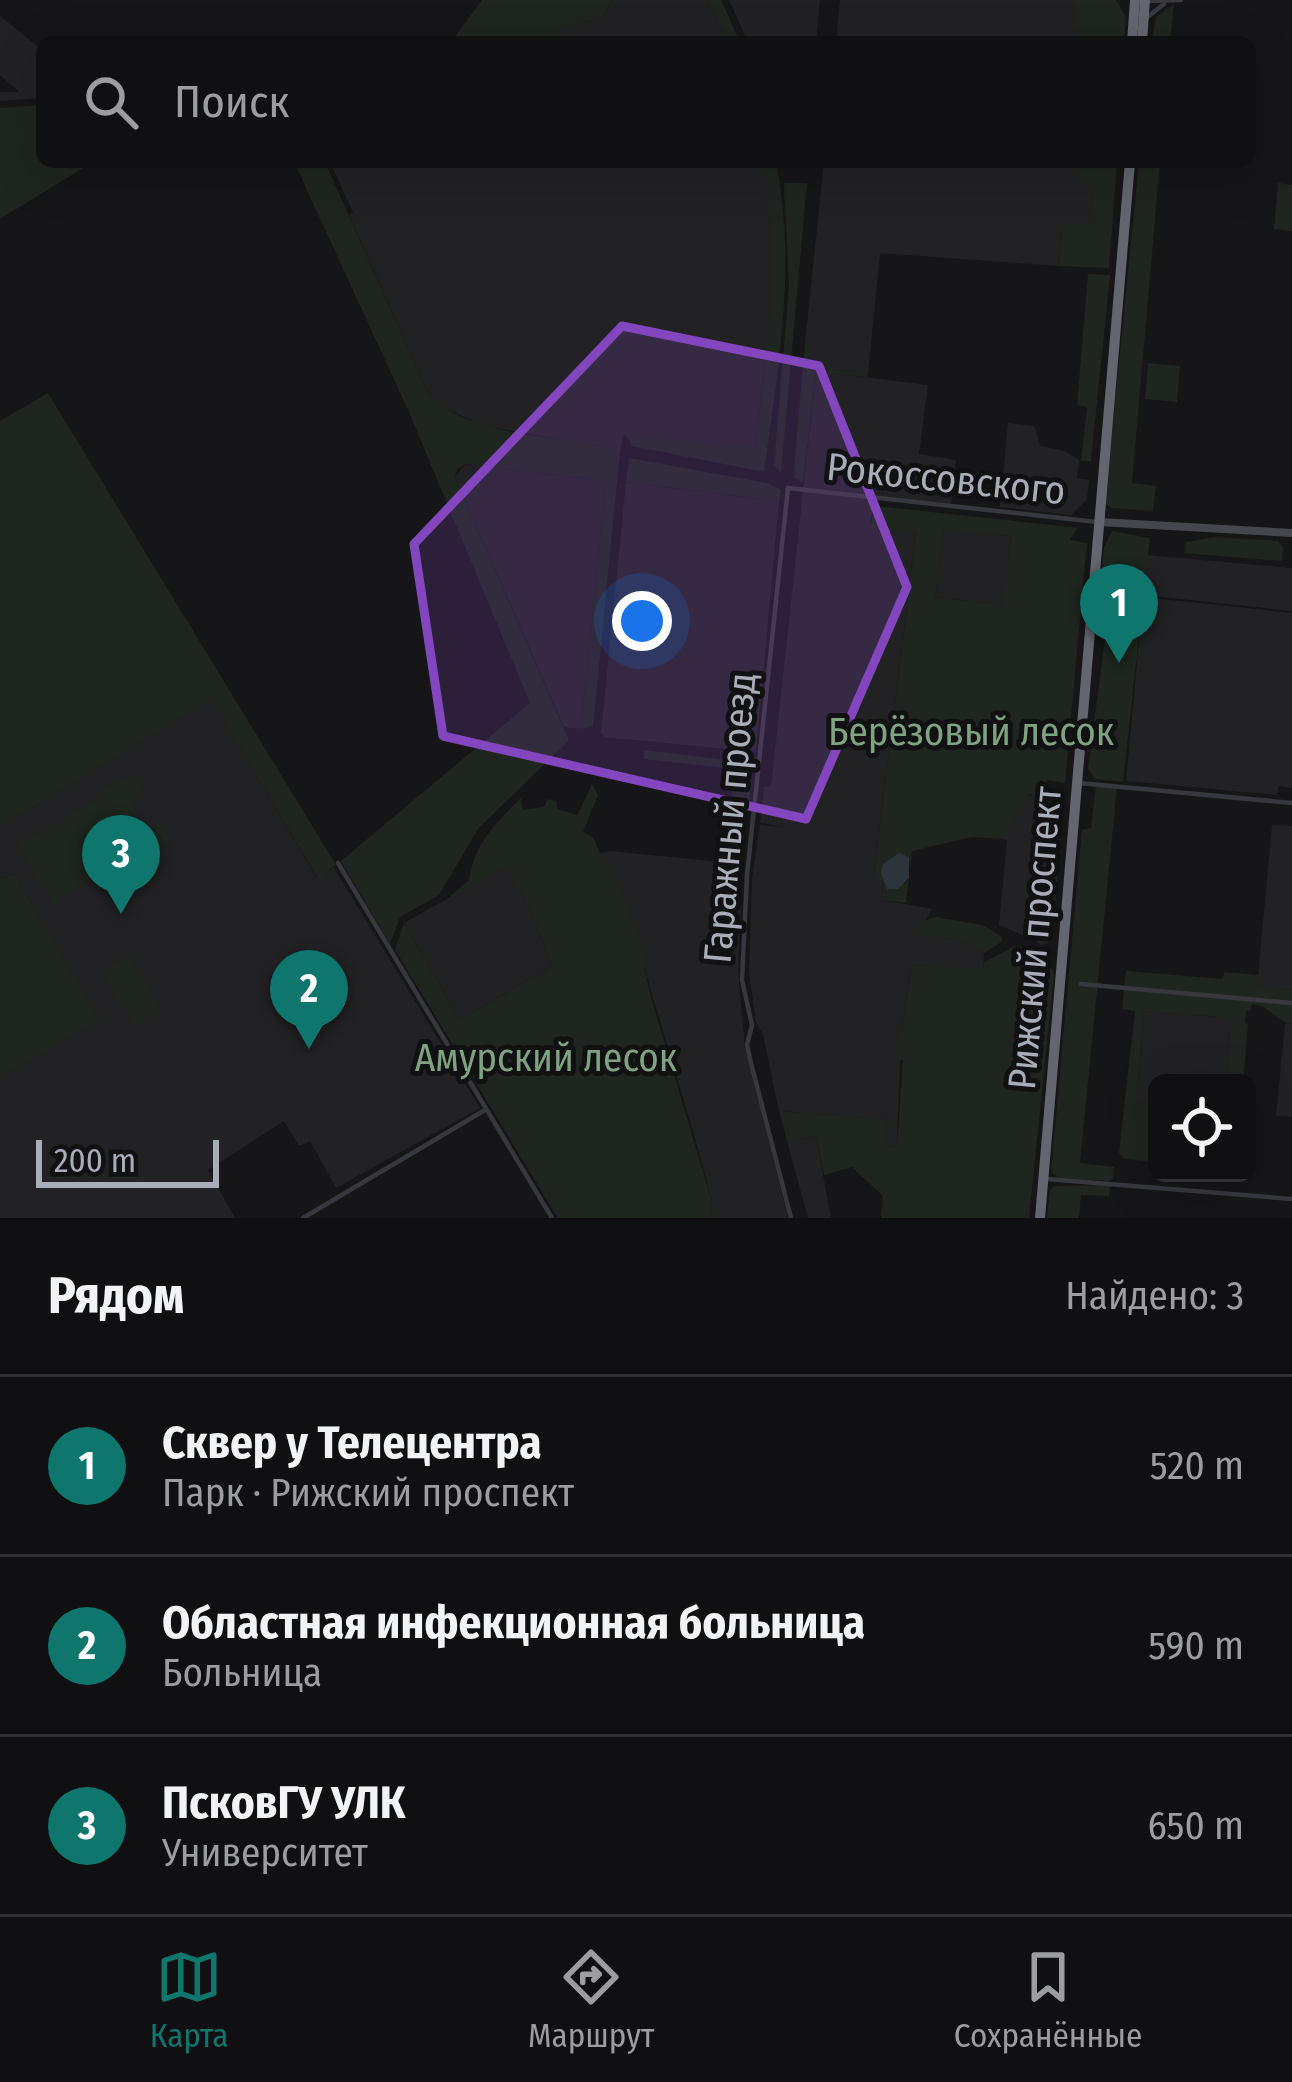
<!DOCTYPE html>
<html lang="ru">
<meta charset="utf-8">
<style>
body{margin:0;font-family:"Fira Sans Condensed",sans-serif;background:#1e1e20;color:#f1f3f6}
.controls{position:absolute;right:36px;bottom:36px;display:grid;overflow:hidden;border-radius:18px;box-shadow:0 12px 48px #0002}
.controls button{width:108px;height:108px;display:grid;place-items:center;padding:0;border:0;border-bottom:3px solid #303032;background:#101012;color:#f1f3f6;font:60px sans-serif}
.scale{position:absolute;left:36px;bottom:30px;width:183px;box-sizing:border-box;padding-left:12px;border:6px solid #a8adb8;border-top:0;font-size:33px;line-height:42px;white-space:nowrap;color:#a8adb8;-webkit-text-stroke:9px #111113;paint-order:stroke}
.you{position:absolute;left:642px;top:621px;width:42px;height:42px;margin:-30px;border:9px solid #fff;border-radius:50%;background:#1a73e8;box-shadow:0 0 0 18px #1a73e833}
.badge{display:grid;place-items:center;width:78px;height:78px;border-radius:50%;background:#0f766e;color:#fff;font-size:39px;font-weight:700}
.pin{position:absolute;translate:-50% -99px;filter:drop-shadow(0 3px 6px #0008)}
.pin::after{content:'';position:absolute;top:63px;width:42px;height:36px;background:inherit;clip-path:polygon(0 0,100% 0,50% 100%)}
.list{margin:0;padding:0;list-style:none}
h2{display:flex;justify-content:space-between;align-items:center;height:156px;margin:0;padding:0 48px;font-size:51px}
h2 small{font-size:39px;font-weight:400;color:#9c9d9f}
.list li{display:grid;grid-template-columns:78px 1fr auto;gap:36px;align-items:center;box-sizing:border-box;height:180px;padding:0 48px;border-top:3px solid #303032}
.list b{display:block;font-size:45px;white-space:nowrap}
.list p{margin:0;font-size:39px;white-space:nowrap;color:#9c9d9f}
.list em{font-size:39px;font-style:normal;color:#9c9d9f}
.icon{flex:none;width:66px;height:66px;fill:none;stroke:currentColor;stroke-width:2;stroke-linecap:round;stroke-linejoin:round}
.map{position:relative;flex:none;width:1292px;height:1218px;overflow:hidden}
.search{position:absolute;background:#101012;box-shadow:0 12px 48px #0002;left:36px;right:36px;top:36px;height:132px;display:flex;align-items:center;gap:30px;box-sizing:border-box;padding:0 42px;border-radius:18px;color:#9c9d9f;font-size:45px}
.sheet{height:696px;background:#101012}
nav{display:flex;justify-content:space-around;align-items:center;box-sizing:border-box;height:168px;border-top:3px solid #303032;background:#101012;font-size:33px;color:#9c9d9f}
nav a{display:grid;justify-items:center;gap:6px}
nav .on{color:#0f766e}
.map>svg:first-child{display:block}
.built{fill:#222225}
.green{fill:#1e261f;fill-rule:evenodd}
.water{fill:#2c353c}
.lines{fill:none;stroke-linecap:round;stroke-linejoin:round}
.street{stroke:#37383d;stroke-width:4.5}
.secondary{stroke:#45474d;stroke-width:8}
.highway{stroke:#63666e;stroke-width:10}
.marked{fill:#8446be;fill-opacity:0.2;stroke:#8446be;stroke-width:9;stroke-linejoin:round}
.labels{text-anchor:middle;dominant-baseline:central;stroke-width:10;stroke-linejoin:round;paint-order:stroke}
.street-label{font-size:39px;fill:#a8adb8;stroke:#111113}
.park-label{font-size:39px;fill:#7fa381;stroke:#111113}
</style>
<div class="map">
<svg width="1292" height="1218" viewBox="0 0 1292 1218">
<rect width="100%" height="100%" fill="#161618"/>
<g class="built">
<polygon points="612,0 707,0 728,42 554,42 558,29 602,18"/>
<polygon points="729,0 820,0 816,42 748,42"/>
<polygon points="840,0 1098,0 1093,42 836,42"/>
<polygon points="0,16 42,50 42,98 0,101 0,92 19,92 0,75"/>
<polygon points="330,162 762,162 772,217 774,286 755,448 623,435 619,462 610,450 599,446 483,426 441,406 428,393 349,215 353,212"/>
<polygon points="824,162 1081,162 1080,177 1094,178 1090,226 1063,224 1059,266 880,253 868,374 808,366 810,345 805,343"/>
<polygon points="816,371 928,385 919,454 956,460 951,506 874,498 870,525 916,531 874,874 883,883 882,900 932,909 917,935 962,940 984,953 983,970 912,965 901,1033 897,1147 885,1146 886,1120 779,1111 763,1035 756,1022 749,972 752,878 760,825 785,827 760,823 764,787 771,787"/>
<polygon points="1008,423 1034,426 1041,446 1065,451 1079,460 1077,478 1089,480 1087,499 1071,515 1000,507"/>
<polygon points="465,464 606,481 581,729 564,727 455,478"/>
<polygon points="626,482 779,501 756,752 605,737 601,732"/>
<polygon points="943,528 1011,536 1003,605 935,597"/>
<polygon points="1147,555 1292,568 1292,611 1143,595"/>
<polygon points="1143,597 1292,613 1292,788 1279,786 1277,795 1126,781"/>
<polygon points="211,698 317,878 334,868 480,1108 336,1188 310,1141 299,1146 284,1121 208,1170 235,1218 0,1218 0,1078 98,1018 14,874 0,879 0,827"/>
<polygon points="1036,791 1054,792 1039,942 999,925 1007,840 1000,839 1022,801"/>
<polygon points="1272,825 1292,826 1292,990 1257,987"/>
<polygon points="611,851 742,864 738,973 745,1046 788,1218 710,1218 712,1202 697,1145 644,967 600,853"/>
<polygon points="507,865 533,916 552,966 460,1020 404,923"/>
<polygon points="1144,1011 1231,1018 1226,1083 1157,1083 1157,1105 1136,1103"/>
<polygon points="1285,1023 1292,1024 1292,1117 1276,1116"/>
<polygon points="816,1136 831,1218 808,1218 787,1141"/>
</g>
<g class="green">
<polygon points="482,0 612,0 602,18 558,29 554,42 451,42"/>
<polygon points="707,0 721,0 740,42 728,42"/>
<polygon points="1075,0 1116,0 1126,17 1124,42 1077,42 1078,31 1073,30"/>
<polygon points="1174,4 1170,42 1152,42 1156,17"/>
<polygon points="42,105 42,162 93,162 0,219 0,108"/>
<path d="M294 162H325L428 393C471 437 542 433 599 446L610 449 619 462 593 727 581 729 606 481 465 464 457 469 455 478 569 740 478 829 439 895 400 917 390 944 341 861 530 703 409 412Z"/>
<path d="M762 162H776C797 263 778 371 764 472L632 446 626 435 755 447C767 345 780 265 762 162Z"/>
<polygon points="1064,162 1117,162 1109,268 1059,266 1063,223 1090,225 1093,190 1077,174 1077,164"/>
<polygon points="1139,162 1160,162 1132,483 1156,486 1153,511 1112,508 1105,503"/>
<polygon points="784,183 807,183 781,473 774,465 789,285"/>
<polygon points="1278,183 1292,185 1292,231 1274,229"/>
<polygon points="1088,274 1110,275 1091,461 1081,461 1087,407 1077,405"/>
<polygon points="805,343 810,345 809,366 868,374 867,377 816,372 803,483 795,478 794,469"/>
<polygon points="1148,363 1180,366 1177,402 1145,399"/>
<polygon points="48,393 336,865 318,879 211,699 0,827 0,421"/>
<polygon points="629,458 767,483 781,490 779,501 626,482"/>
<path d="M876 506 1070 527 1077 528 1070 540 1087 543 1065 783 1047 780 1046 792 1030 794 1000 839 972 837 912 851 910 870 909 857 888 861 905 884 909 878 906 903 882 900 883 884 874 874 916 532 870 526ZM943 529 1011 536 1002 605 935 597Z"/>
<polygon points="1112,531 1150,538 1123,782 1095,779 1088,769 1109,608 1099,605 1104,547"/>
<polygon points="1215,537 1278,541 1283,547 1282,561 1185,553 1186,542"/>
<polygon points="644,750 753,763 744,853 726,851 734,769 644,759"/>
<polygon points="129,775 134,775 143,787 133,802 138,819 148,826 163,824 169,840 143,856 139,852 71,892 54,907 16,843 36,835 105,795 103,789"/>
<path d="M592 784 598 795 583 832 593 837 606 867 613 869 648 964 644 967 651 997 712 1202 710 1218H558L395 950 404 923 460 1020 552 966 533 916 507 866 445 901 469 880C475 843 495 824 521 798L523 810 544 807 548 799 556 801 558 809 577 815Z"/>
<polygon points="1096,785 1117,787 1080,1163 1114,1167 1113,1179 1109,1181 1058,1178 1051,1172 1082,830 1091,828"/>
<polygon points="1058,818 1062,823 1052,941 1041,945 1037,942 1045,824"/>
<polygon points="14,874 99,1019 0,1078 0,879"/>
<polygon points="936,917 982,925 1000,935 1003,941 984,953 961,940 916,935 923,921"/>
<path d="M1014 946C1029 946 1050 959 1054 974L1029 1218H881L883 1196 852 1167 824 1175 816 1136 787 1141 779 1111 887 1120 885 1146 897 1147 903 1060 895 1059 896 1039 901 1033 912 965 983 969 985 962Z"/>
<polygon points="129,955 161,1011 134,1026 102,971"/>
<path d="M1126 971 1223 979 1224 972 1258 975 1257 987 1292 990V1024C1275 1022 1272 1006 1252 1004L1250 1011H1246L1245 1023 1248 1024 1243 1083H1226L1231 1018 1144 1011 1136 1103 1157 1105V1162L1125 1159 1119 1153 1135 1011 1122 1009Z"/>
<polygon points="1110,1185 1109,1196 1081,1195 1079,1218 1047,1218 1050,1191 1054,1186"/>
</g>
<polygon class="water" points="899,853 909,857 909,878 898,889 887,889 881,873 883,864"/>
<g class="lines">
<g class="street">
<polyline points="1145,1 1181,0"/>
<polyline points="1145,19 1164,4"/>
<polyline points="1079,783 1292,803"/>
<polyline points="338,863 552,1218"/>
<polyline points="1081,984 1292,1003"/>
<polyline points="1047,1179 1292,1199"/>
<polyline points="303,1218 485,1110"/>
<polyline points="791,1218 750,1059 747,1045 752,1025 742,980 747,875 788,488 1097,522"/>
</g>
<polyline class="secondary" points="1099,522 1292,533"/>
<g class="highway">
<polyline points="1132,42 1135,0"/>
<polyline points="1142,42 1145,0"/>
<polyline points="1040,1218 1130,162"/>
</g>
</g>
<path class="marked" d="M622 326 819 366 907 587 806 819 443 736 414 544Z"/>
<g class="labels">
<g class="street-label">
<text transform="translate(946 479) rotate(6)">Рокоссовского</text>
<text transform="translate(730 818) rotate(-85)">Гаражный проезд</text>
<text transform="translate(1035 938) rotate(-85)">Рижский проспект</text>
</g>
<g class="park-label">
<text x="971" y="732">Берёзовый лесок</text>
<text x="546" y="1058">Амурский лесок</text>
</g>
</g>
</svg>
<div class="controls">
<button><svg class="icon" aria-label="locate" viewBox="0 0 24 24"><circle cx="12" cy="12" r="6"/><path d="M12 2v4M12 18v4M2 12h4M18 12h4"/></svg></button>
</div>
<div class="scale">200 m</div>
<div class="you"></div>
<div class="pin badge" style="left:1119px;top:663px">1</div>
<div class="pin badge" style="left:309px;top:1049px">2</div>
<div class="pin badge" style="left:121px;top:914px">3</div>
<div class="search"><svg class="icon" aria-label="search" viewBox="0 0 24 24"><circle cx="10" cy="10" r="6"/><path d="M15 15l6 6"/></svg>Поиск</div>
</div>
<section class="sheet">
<h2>Рядом<small>Найдено: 3</small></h2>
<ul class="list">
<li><span class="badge">1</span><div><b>Сквер у Телецентра</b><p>Парк · Рижский проспект</p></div><em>520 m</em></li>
<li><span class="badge">2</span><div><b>Областная инфекционная больница</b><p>Больница</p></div><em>590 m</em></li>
<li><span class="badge">3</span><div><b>ПсковГУ УЛК</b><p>Университет</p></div><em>650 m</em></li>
</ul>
</section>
<nav>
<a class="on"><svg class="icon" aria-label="map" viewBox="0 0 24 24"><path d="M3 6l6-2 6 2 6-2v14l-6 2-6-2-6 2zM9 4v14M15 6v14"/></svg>Карта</a>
<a><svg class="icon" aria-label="directions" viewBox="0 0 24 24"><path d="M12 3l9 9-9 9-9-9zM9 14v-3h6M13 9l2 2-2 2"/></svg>Маршрут</a>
<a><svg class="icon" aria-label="saved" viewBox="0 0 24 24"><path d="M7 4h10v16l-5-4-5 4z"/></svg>Сохранённые</a>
</nav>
